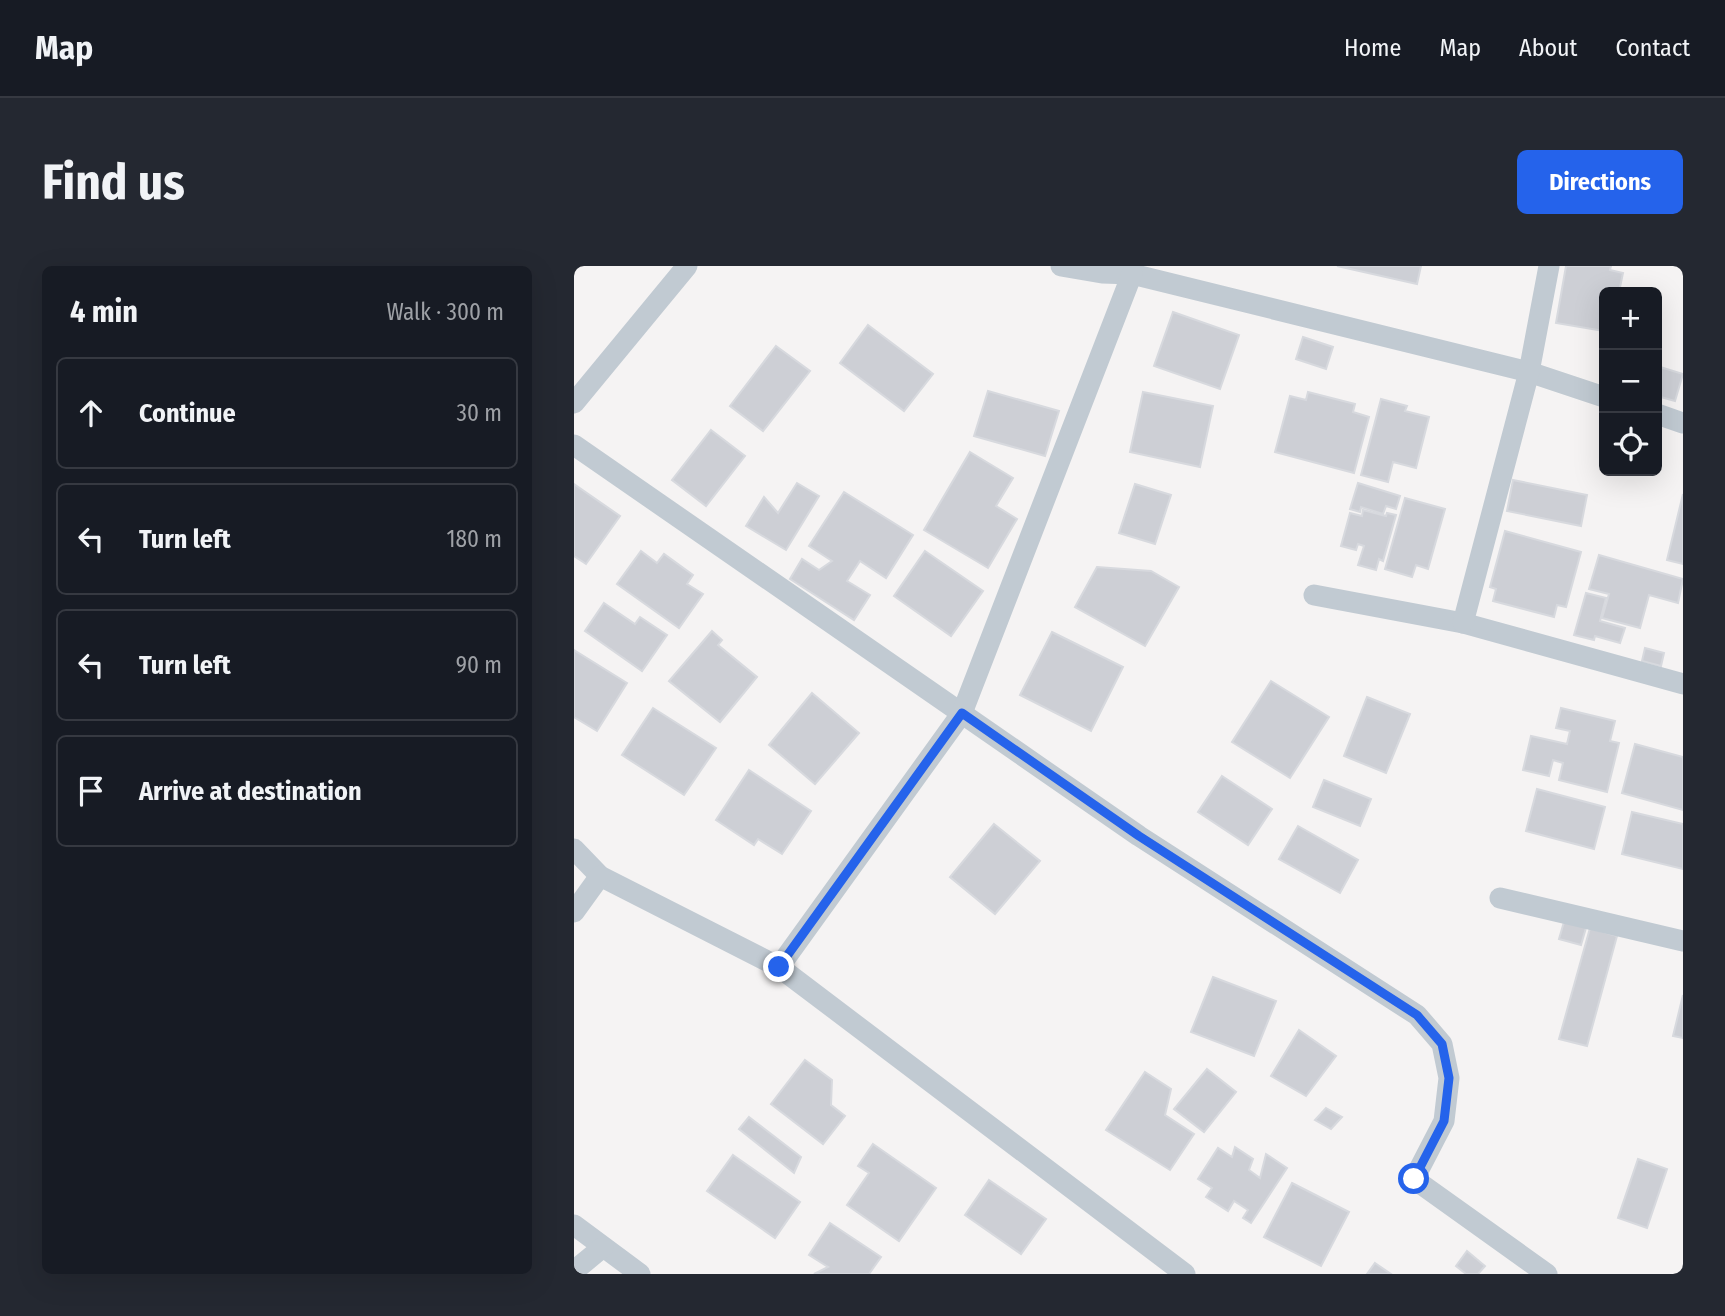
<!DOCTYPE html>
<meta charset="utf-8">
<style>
body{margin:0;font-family:"Fira Sans Condensed",sans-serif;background:#242831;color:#f1f3f6}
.controls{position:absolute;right:21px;top:21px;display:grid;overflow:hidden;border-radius:10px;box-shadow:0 7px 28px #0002}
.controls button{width:63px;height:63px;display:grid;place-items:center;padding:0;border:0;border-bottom:2px solid #363941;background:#171b24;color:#f1f3f6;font:35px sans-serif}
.stop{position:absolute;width:21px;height:21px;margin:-16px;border:5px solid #2563eb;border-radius:50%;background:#fff}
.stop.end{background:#2563eb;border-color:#fff;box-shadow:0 2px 7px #0008}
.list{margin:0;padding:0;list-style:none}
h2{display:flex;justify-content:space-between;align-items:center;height:91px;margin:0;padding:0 28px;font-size:30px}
h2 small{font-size:23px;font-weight:400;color:#9ea1a6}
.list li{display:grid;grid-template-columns:46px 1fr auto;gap:21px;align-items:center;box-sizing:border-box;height:112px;margin:0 14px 14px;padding:0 14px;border:2px solid #363941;border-radius:10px}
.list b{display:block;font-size:26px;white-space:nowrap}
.list em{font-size:23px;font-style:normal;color:#9ea1a6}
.icon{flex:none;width:38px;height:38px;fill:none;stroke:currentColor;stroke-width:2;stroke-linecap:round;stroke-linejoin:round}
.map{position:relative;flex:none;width:1109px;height:1008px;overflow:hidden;border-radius:10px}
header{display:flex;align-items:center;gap:42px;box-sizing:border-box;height:98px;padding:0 35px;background:#171b24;border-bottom:2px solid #363941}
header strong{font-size:33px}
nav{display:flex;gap:38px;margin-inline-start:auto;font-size:24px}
.intro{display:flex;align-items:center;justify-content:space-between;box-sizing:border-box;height:168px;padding:0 42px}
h1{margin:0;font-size:49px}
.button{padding:18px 32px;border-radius:10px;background:#2563eb;color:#fff;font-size:24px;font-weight:700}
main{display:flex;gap:42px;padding:0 42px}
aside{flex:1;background:#171b24;border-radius:10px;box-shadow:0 7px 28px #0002}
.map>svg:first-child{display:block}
.building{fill:#cdcfd5;stroke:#d7d9de;stroke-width:2}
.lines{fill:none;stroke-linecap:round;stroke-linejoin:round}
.street{stroke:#c1cad2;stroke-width:21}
.route{stroke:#2563eb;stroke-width:9}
</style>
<header>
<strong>Map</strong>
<nav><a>Home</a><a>Map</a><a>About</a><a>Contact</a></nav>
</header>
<div class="intro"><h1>Find us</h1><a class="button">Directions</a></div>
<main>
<aside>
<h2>4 min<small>Walk · 300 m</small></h2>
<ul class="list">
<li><svg class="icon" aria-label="ahead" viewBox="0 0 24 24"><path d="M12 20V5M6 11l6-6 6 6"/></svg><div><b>Continue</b></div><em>30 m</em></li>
<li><svg class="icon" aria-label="left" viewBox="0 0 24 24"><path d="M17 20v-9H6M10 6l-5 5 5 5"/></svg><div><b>Turn left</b></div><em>180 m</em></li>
<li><svg class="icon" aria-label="left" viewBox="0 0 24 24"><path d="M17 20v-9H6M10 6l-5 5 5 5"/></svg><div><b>Turn left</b></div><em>90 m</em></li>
<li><svg class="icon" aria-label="arrive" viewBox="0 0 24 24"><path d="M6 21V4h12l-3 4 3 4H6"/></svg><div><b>Arrive at destination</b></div></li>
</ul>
</aside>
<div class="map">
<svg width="1109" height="1008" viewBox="0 0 1109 1008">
<rect width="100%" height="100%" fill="#f5f3f3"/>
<g class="building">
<polygon points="763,0 847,0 843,18"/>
<polygon points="992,0 1037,0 1036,4 1049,7 1045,26 1030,26 1030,65 982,57"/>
<polygon points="599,46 665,69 646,123 580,100"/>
<polygon points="294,59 359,108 330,145 266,97"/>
<polygon points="729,71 759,81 752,103 722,93"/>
<polygon points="202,80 236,105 189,165 156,140"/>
<polygon points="1083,100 1109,108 1101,135 1083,130"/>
<polygon points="414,125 485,145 471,190 400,170"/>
<polygon points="569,126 639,140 626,201 556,186"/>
<polygon points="734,126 781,138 779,146 795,151 780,207 701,186 716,130 732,134"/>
<polygon points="807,133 833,140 831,145 855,151 842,202 819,196 814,216 787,209"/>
<polygon points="137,164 171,190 132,240 98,214"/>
<polygon points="396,186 439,212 422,240 443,253 414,302 350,264"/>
<polygon points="939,214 1013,229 1007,260 933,245"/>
<polygon points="223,217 245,230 212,284 172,260 190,231 204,247"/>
<polygon points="784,217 826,230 822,243 812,240 809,248 787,241 786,246 776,243"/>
<polygon points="0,218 46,250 12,298 0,290"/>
<polygon points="561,218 597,229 581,278 545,267"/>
<polygon points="270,226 339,269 312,312 286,295 273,315 296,329 280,354 216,313 228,293 245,304 258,295 235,280"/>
<polygon points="1109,228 1109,298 1093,294"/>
<polygon points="831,232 871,243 854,303 842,299 838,311 811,303"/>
<polygon points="789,244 812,250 813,247 822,249 809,295 805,293 802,304 784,299 790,280 784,278 782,284 767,280 776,247 788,250"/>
<polygon points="931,265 1007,286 992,341 983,339 980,351 919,335 922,323 916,321"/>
<polygon points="67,285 83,297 90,288 119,309 113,318 129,328 105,362 43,318"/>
<polygon points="351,285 409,325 377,370 320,330"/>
<polygon points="1025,289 1109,313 1104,337 1075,329 1066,362 1028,352 1035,328 1015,323"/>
<polygon points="523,301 577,305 605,321 571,380 501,341"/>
<polygon points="1012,327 1032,332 1026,355 1051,362 1046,377 1021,370 1020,374 1000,369"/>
<polygon points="30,337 61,358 66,351 93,369 68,405 11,365"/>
<polygon points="138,365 148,374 144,379 183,411 146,456 95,415"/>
<polygon points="478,366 549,401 517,465 446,429"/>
<polygon points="1071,382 1090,387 1087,400 1068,395"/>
<polygon points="0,384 53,417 23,465 0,451"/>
<polygon points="697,415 755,451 716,512 658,476"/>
<polygon points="238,427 285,467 241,518 195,479"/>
<polygon points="793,431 836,448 812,507 770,490"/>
<polygon points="79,442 142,482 110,529 48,489"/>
<polygon points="987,442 1041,455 1036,475 1045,477 1033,526 985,514 989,497 979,494 975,510 949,504 957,470 993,478 996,465 982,462"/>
<polygon points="1061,478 1109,491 1109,544 1048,527"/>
<polygon points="175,504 237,545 208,588 184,573 180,579 142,554"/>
<polygon points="648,510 698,543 674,579 624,546"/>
<polygon points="750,514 797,533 786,560 739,541"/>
<polygon points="963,523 1031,541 1020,583 952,565"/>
<polygon points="1058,546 1109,558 1109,603 1048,588"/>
<polygon points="420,558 466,595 421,648 376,611"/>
<polygon points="724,560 784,594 766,627 705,593"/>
<polygon points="992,649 1014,655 1007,679 985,673"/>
<polygon points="1016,662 1043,670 1013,780 985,773"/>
<polygon points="639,711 702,735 680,790 617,766"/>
<polygon points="1109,729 1109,772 1099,770"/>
<polygon points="725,764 762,790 732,830 697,810"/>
<polygon points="231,794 258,814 257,839 271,850 249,878 197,838"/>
<polygon points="633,803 662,826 630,866 600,843"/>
<polygon points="571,806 597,823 591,849 620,868 596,904 532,864"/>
<polygon points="752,842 768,851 757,863 741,854"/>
<polygon points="175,851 227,891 220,907 165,863"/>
<polygon points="299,878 362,922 325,975 273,939 295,907 284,900"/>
<polygon points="661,881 679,893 675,904 686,912 692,888 713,902 677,957 669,952 674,944 660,935 654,945 632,931 638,922 624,913 644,882 658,891"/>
<polygon points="159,889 226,936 201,972 133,925"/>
<polygon points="1064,893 1093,903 1073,962 1044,952"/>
<polygon points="415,914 472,953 447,988 391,949"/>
<polygon points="718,917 775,946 747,1000 690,971"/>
<polygon points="256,957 307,991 295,1008 240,1008 254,1001 235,989"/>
<polygon points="893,985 911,1000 904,1008 892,1008 882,1000"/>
<polygon points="801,997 817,1008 793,1008"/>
</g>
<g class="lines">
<g class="street">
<polyline points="487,0 528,7 558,8 955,106 1030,131"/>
<polyline points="0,137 113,0"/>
<polyline points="1083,148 1109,157"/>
<polyline points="0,179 565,570 843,749 868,778 875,812 870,855 840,913 973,1008"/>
<polyline points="740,329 889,357 1109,418"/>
<polyline points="889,357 955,106 975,0"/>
<polyline points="0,583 26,610 205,701 611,1008"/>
<polyline points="926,632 1109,675"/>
<polyline points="0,646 26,610"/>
<polyline points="205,701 388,447 558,8"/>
<polyline points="0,959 66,1008"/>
<polyline points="0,1005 29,981"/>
</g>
</g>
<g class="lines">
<polyline class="route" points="205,701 388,447 565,570 843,749 868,778 875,812 870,855 840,913"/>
</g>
</svg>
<div class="controls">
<button>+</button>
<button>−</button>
<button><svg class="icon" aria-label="locate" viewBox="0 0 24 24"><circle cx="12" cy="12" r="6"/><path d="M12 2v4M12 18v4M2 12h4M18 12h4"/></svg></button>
</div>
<div class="stop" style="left:840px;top:913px"></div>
<div class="stop end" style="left:205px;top:701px"></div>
</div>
</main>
